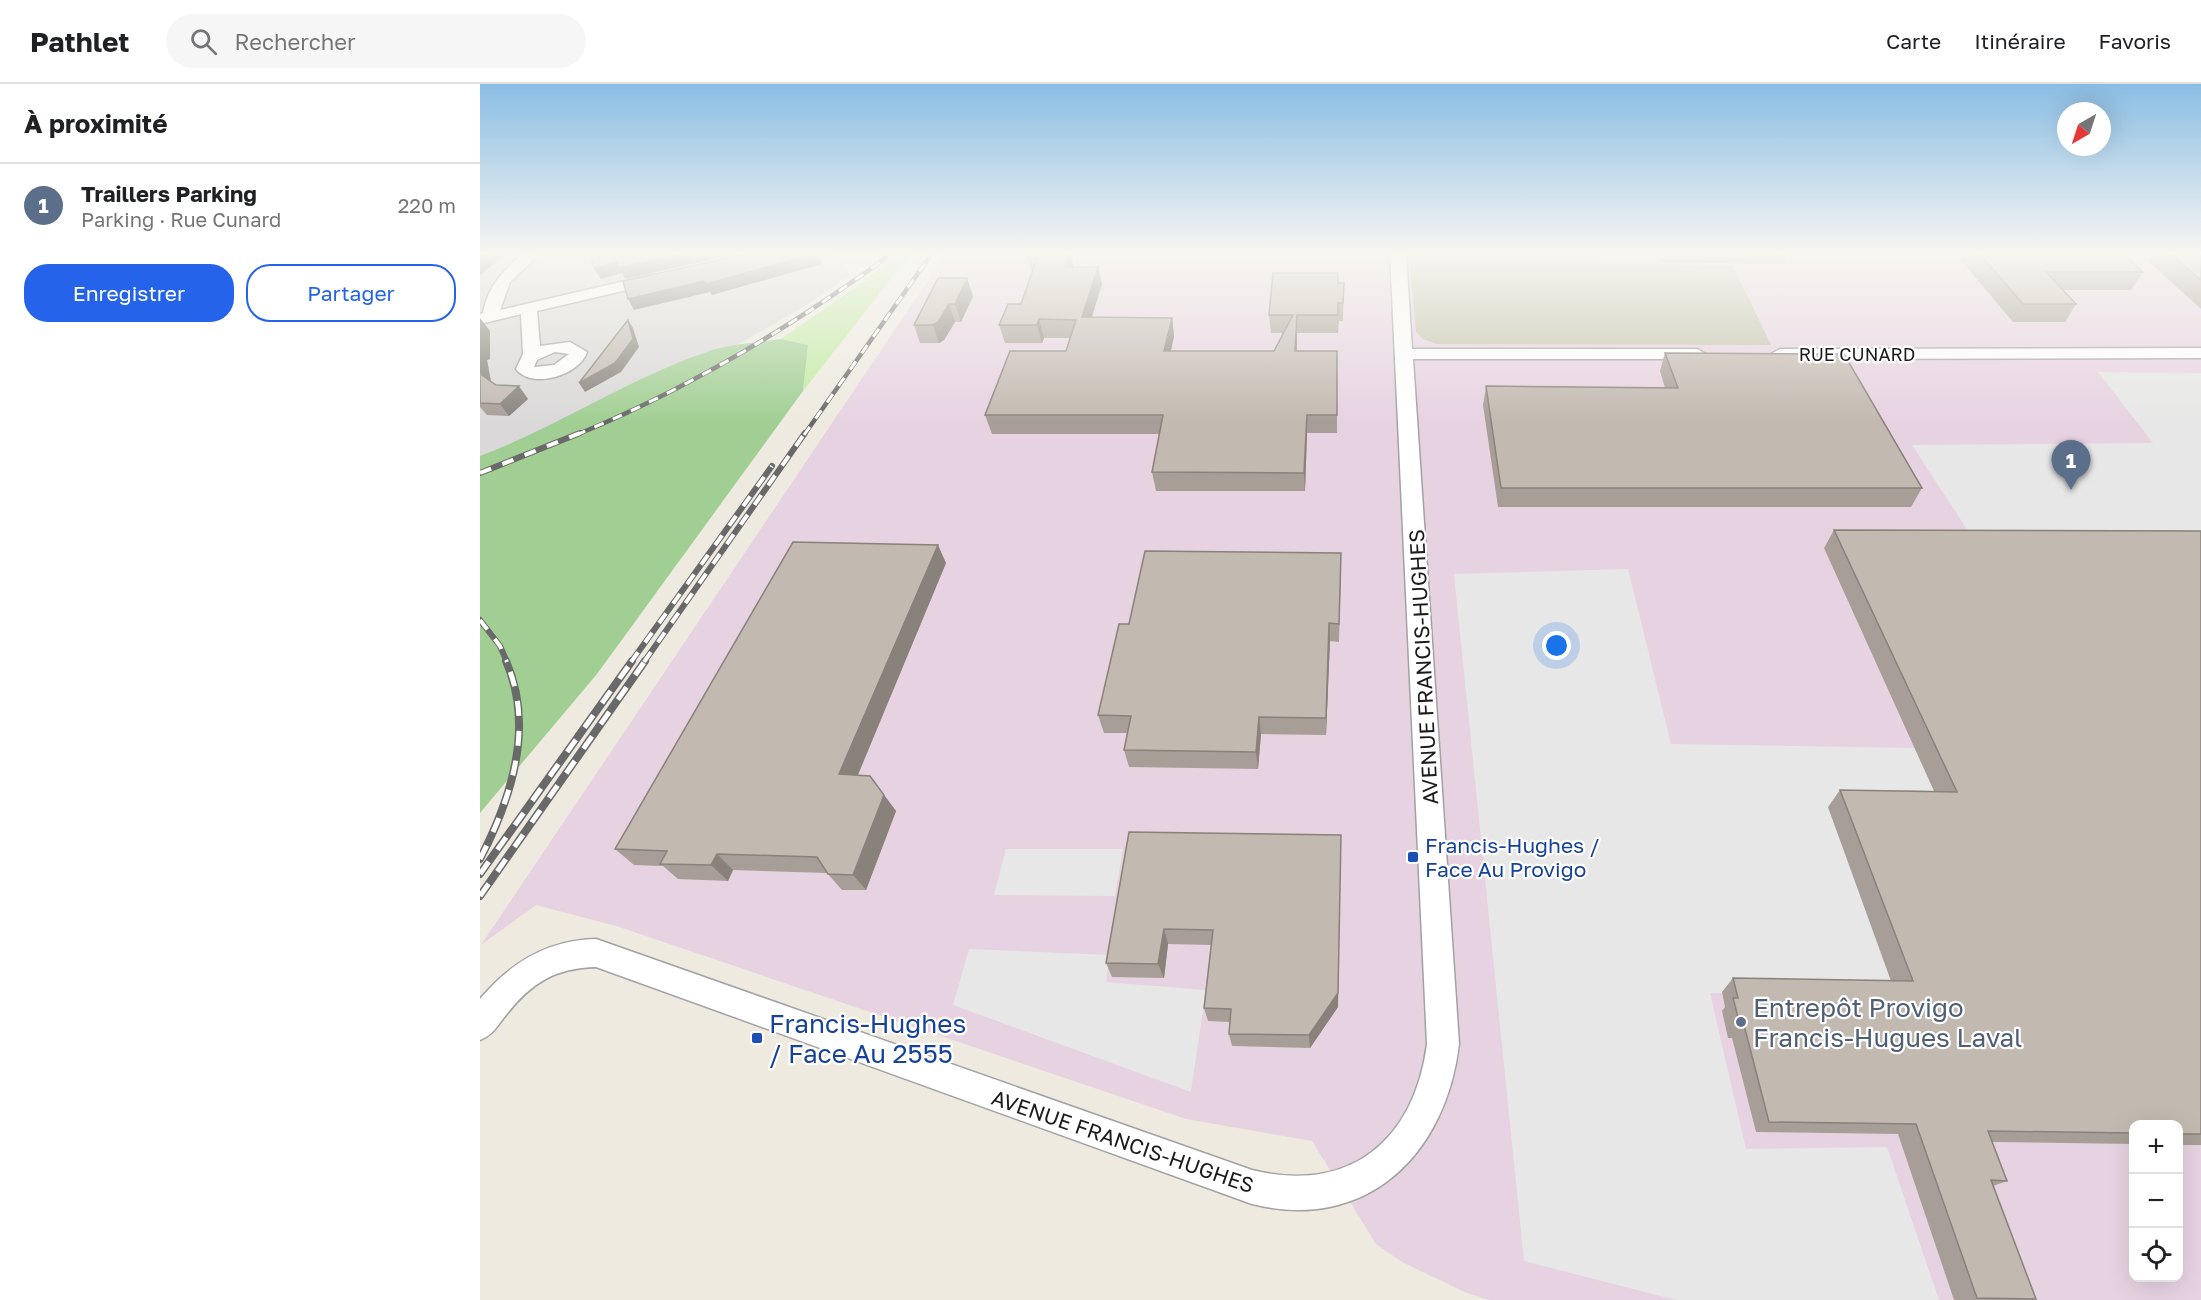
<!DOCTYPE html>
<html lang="fr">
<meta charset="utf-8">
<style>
body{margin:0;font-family:"Golos Text",sans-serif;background:#f6f6f6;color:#202124}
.controls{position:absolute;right:18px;bottom:18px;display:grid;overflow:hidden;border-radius:12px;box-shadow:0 6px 24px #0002}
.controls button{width:54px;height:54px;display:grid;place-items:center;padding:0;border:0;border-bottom:2px solid #e0e0e0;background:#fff;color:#202124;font:30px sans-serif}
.compass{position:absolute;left:1577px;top:18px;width:54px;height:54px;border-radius:50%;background:#fff;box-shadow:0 6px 24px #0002;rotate:219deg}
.you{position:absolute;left:1077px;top:562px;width:21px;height:21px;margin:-15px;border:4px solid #fff;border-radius:50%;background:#1a73e8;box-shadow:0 0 0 9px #1a73e833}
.badge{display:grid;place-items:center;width:39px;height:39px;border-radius:50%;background:#2563eb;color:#fff;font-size:20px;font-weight:700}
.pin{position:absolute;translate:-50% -50px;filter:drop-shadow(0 2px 3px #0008)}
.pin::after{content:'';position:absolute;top:32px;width:21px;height:18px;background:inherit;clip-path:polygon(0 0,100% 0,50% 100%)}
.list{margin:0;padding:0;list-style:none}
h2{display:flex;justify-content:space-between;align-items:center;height:78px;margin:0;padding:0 24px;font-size:26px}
h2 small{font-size:20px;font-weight:400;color:#757577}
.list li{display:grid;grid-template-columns:39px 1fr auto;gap:18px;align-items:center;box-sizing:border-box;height:84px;padding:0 24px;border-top:2px solid #e0e0e0}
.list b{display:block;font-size:22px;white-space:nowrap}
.list p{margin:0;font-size:20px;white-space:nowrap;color:#757577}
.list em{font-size:20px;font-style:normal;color:#757577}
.actions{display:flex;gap:12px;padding:18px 24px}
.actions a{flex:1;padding:14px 0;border:2px solid #2563eb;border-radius:24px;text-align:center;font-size:21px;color:#2563eb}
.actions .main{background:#2563eb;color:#fff}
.icon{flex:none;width:33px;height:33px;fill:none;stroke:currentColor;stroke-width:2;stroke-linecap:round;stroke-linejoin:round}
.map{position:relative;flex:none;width:1721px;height:1216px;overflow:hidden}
header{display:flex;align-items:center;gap:36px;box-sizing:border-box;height:84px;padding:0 30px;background:#fff;border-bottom:2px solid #e0e0e0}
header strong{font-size:28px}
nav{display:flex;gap:33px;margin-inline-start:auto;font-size:21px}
.search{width:420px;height:54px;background:#f6f6f6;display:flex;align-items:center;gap:15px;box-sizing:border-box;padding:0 21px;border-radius:33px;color:#757577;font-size:22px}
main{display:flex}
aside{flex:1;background:#fff}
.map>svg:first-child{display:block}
.residential{fill:#dad8d8}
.industrial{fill:#e7d2e2;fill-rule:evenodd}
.construction{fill:#c1c2ac}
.grass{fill:#c2eba3}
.forest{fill:#a1cf93}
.parking{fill:#e7e7e7}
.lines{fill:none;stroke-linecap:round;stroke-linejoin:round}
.minor-casing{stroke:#a2a2a2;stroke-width:3}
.minor{fill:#fff;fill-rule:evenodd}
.rail-far2-casing{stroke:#696969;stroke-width:4.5}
.rail-far1-casing{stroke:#696969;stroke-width:6}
.rail-casing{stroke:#696969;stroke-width:8}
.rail-far2{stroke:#fff;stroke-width:3;stroke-dasharray:10;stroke-linecap:butt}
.rail-far1{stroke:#fff;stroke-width:4;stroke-dasharray:12;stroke-linecap:butt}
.rail{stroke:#fff;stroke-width:5;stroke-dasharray:15;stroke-linecap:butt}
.wall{fill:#a79f97}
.shaded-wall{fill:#88827b}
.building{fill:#c2b9b0;stroke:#88827b;stroke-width:1.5}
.transit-dot{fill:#1a4fb4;stroke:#fff;stroke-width:2}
.service-dot{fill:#5c6f8a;stroke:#fff;stroke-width:2}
.labels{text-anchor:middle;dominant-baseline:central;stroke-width:4.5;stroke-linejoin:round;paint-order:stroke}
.far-street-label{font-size:18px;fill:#1b1b1b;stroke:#fff}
.street-label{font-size:21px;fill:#1b1b1b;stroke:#fff}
.transit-label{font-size:21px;fill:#164399;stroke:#fff;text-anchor:start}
.near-service-label{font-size:26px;fill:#4e5e75;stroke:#fff;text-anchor:start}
.near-transit-label{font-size:26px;fill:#164399;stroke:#fff;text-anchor:start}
</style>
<header>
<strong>Pathlet</strong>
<div class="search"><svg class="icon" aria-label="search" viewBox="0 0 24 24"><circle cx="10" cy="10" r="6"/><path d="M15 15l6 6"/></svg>Rechercher</div>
<nav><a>Carte</a><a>Itinéraire</a><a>Favoris</a></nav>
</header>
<main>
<aside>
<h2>À proximité<small></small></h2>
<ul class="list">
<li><span class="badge" style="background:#5c6f8a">1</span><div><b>Traillers Parking</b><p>Parking · Rue Cunard</p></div><em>220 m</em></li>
</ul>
<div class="actions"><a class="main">Enregistrer</a><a>Partager</a></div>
</aside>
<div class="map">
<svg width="1721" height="1216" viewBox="0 0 1721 1216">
<rect width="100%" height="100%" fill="#eeeae0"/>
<polygon class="residential" points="0,168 355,168 371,191 317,227 246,267 0,381"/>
<path class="industrial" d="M467 168H1721V1216H1009L987 1209 922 1178 896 1160 832 1057 706 1035 136 842 56 821 1 861ZM1654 1040H1698V1194H1654Z"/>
<polygon class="construction" points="929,168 1111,168 1115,178 1253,182 1291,261 957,260 943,255 936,248"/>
<polygon class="grass" points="421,168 432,168 323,307 328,261 301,255 385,197"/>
<path class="forest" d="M301 255 328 261 323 307 117 590 0 729V372C77 343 146 296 224 269 247 260 276 259 301 255Z"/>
<g class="parking">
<polygon points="1618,288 1721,289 1721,455 1490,450 1432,361 1673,359"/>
<polygon points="1148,485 1191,660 1435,664 1462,724 1348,723 1416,911 1230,909 1266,1065 1407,1063 1459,1216 1196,1216 1044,1177 974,490"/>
<polygon points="526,765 643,765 635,812 514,811"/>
<polygon points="489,865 630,871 626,898 726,906 711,1008 473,921"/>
</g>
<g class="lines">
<g class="minor-casing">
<g id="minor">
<path d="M45 168H62L30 198 20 226 175 190 183 195 181 198 57 227 60 262 90 258 107 268C100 291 52 306 36 285L43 270 41 230 0 240V230L3 229C8 201 24 186 45 168ZM75 268 89 270 74 281 54 283 57 276Z"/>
<path d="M910 168H926L932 265H1217L1226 270 1217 275H933L979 960C966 1070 887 1149 772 1120L116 883C75 884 51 899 26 931 17 942 13 951 0 956V915C31 878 68 856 116 855L772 1086C870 1110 934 1057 947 960Z"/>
<polygon points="1721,264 1721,274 1300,275 1291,270 1300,265"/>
</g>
</g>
<use href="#minor" class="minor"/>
<g class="rail-far2-casing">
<g id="rail-far2">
<path d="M96 351C210 304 315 241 414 168"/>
<polyline points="324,351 453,168"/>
</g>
</g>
<g class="rail-far1-casing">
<g id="rail-far1">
<polyline points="0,389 100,349"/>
<polyline points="0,536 20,562 27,578"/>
<polyline points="151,578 292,382"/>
<polyline points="164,578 325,349"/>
</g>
</g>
<g class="rail-casing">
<g id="rail">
<path d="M0 775C31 715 55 643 26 577"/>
<polyline points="0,790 152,577"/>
<polyline points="0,812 165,577"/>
</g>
</g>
<use href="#rail-far2" class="rail-far2"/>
<use href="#rail-far1" class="rail-far1"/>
<use href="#rail" class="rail"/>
</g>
<g class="wall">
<polygon points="551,168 594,183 618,183 622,200 612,233 692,234 694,252 691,267 794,267 803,249 791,249 789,231 858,199 864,199 863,237 859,237 858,249 817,249 817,267 857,267 857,349 827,349 825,407 676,407 672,388 680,350 512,350 505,331 586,267 590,254 564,254 562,259 525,259 519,241 541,220 552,188 548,174"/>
<polygon points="1116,168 1308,168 1304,180 1180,178 1178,172 1117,171"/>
<polygon points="1474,168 1641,168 1663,188 1651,206 1583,206 1596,220 1585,238 1533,238"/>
<polygon points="1675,168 1721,168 1721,225 1668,177"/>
<polygon points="458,194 493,212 481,238 475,238 464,256 459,259 440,259 434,241"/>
<polygon points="0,235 10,247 10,275 7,276 11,298 16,301 48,315 29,332 7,331 0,323"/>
<polygon points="1185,269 1442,404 1431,423 1018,423 1003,321 1006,302 1185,304 1180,287"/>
<polygon points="1354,446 1721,447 1721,1061 1698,1061 1698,1041 1653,1041 1653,1060 1512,1058 1527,1097 1513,1102 1556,1215 1552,1216 1474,1216 1418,1050 1276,1048 1252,954 1248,954 1242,927 1245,923 1242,908 1253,894 1411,897 1348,723 1360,706 1454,707 1344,464"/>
<polygon points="466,479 378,691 404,711 416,727 386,806 362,806 347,789 253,786 248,797 198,795 183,782 154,781 135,765"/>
<polygon points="861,488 859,558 850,557 846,651 781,650 778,685 649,683 644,666 647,649 624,649 618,631 649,540"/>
<polygon points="649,748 858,923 830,964 752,962 749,950 750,938 728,937 724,924 731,861 688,860 684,894 632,893 626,879"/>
</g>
<g class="shaded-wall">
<polygon points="10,168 27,168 23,170 24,172 0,191 0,176"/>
<polygon points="213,168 266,168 145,195 142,189 121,195 114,184 137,178"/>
<polygon points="590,168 594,185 585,183"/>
<polygon points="338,169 342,180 232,211 230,208 154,226 148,215"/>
<polygon points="618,183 622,200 606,251 602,233"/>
<polygon points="487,194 493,212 481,238 475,220"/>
<polygon points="469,220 475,238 464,256 459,259 453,241"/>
<polygon points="817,231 817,249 816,285 815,267"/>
<polygon points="0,234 10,247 10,275 7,276 12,303 2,291 0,277"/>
<polygon points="692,234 694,252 687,285 684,267"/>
<polygon points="559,235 564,254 562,259 557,241"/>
<polygon points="148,236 153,244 159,263 141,288 105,308 99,299"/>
<polygon points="39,302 48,315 29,332 20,320"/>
<polygon points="827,331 827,349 825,407 824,389"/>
<polygon points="458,461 466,479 371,707 359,690"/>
<polygon points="849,539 850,557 846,651 846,634"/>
<polygon points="779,633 781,650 778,685 776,668"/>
<polygon points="404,711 416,727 386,806 373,791"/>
<polygon points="861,751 858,923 830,964 829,951"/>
<polygon points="237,770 253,786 248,797 231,781"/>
<polygon points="684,845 688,860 684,894 678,880"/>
</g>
<g class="building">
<polygon points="0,168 10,168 0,176"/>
<polygon points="110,168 213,168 139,184 137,178 114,184"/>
<polygon points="275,168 337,168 338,169 226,200 224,197 148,215 143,197"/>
<polygon points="551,168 590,168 585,183 618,183 602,233 692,234 684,267 794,267 813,231 789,231 793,189 858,189 858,199 864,199 863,219 858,219 858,231 817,231 815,267 857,267 857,331 827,331 824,389 672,388 683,331 505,331 530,267 586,267 596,236 559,235 557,241 519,241 528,220 541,220 557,174 548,174"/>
<polygon points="1498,168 1641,168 1663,188 1566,188 1596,220 1543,220"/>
<polygon points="1689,168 1721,168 1721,196"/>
<polygon points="458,194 487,194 475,220 469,220 458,238 453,241 434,241"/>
<polygon points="148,236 153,255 135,279 99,299"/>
<polygon points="1185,269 1364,270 1442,404 1021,404 1006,302 1198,304"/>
<polygon points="0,277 2,291 16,301 39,302 20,320 0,319"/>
<polygon points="1354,446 1721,447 1721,1050 1698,1050 1698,1041 1653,1041 1653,1049 1508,1047 1527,1097 1511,1096 1556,1215 1497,1214 1436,1040 1289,1038 1264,941 1260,941 1253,914 1258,914 1253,894 1433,897 1360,706 1477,708"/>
<polygon points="313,458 458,461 359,690 390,692 404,711 373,791 348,790 337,773 237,770 231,781 180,780 187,767 135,765"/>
<polygon points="665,467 861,469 859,540 849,539 846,634 779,633 776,668 644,666 651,632 618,631 639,540 649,540"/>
<polygon points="649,748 861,751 858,909 829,951 749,950 751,925 724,924 733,846 684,845 678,880 626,879"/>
</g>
<linearGradient id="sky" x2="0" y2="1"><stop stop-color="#8abde4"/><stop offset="0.5" stop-color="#f7f6f1"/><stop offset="1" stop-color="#f7f6f1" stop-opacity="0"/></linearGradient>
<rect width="1721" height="338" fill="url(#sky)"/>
<g class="transit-dot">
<rect x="927" y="767" width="12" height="12" rx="3"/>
<rect x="271" y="948" width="12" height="12" rx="3"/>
</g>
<circle class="service-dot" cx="1261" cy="938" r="6"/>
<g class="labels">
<g class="far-street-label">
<text x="1377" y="270">RUE CUNARD</text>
</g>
<g class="street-label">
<text transform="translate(943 583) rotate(-93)">AVENUE FRANCIS-HUGHES</text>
<text transform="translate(643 1057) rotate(19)">AVENUE FRANCIS-HUGHES</text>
</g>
<g class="transit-label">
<text x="945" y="761">Francis-Hughes /<tspan x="945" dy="24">Face Au Provigo</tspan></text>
</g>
<g class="near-service-label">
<text x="1273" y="923">Entrepôt Provigo<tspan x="1273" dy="30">Francis-Hugues Laval</tspan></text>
</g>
<g class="near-transit-label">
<text x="289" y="939">Francis-Hughes<tspan x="289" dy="30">/ Face Au 2555</tspan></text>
</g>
</g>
</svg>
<div class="controls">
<button>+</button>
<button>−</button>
<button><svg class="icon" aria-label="locate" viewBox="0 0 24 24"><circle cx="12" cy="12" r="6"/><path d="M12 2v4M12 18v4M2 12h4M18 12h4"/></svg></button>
</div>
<svg class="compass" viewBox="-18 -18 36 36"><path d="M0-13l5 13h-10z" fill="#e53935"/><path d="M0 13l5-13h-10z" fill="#757577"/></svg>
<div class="you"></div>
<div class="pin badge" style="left:1591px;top:406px;background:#5c6f8a">1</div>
</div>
</main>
